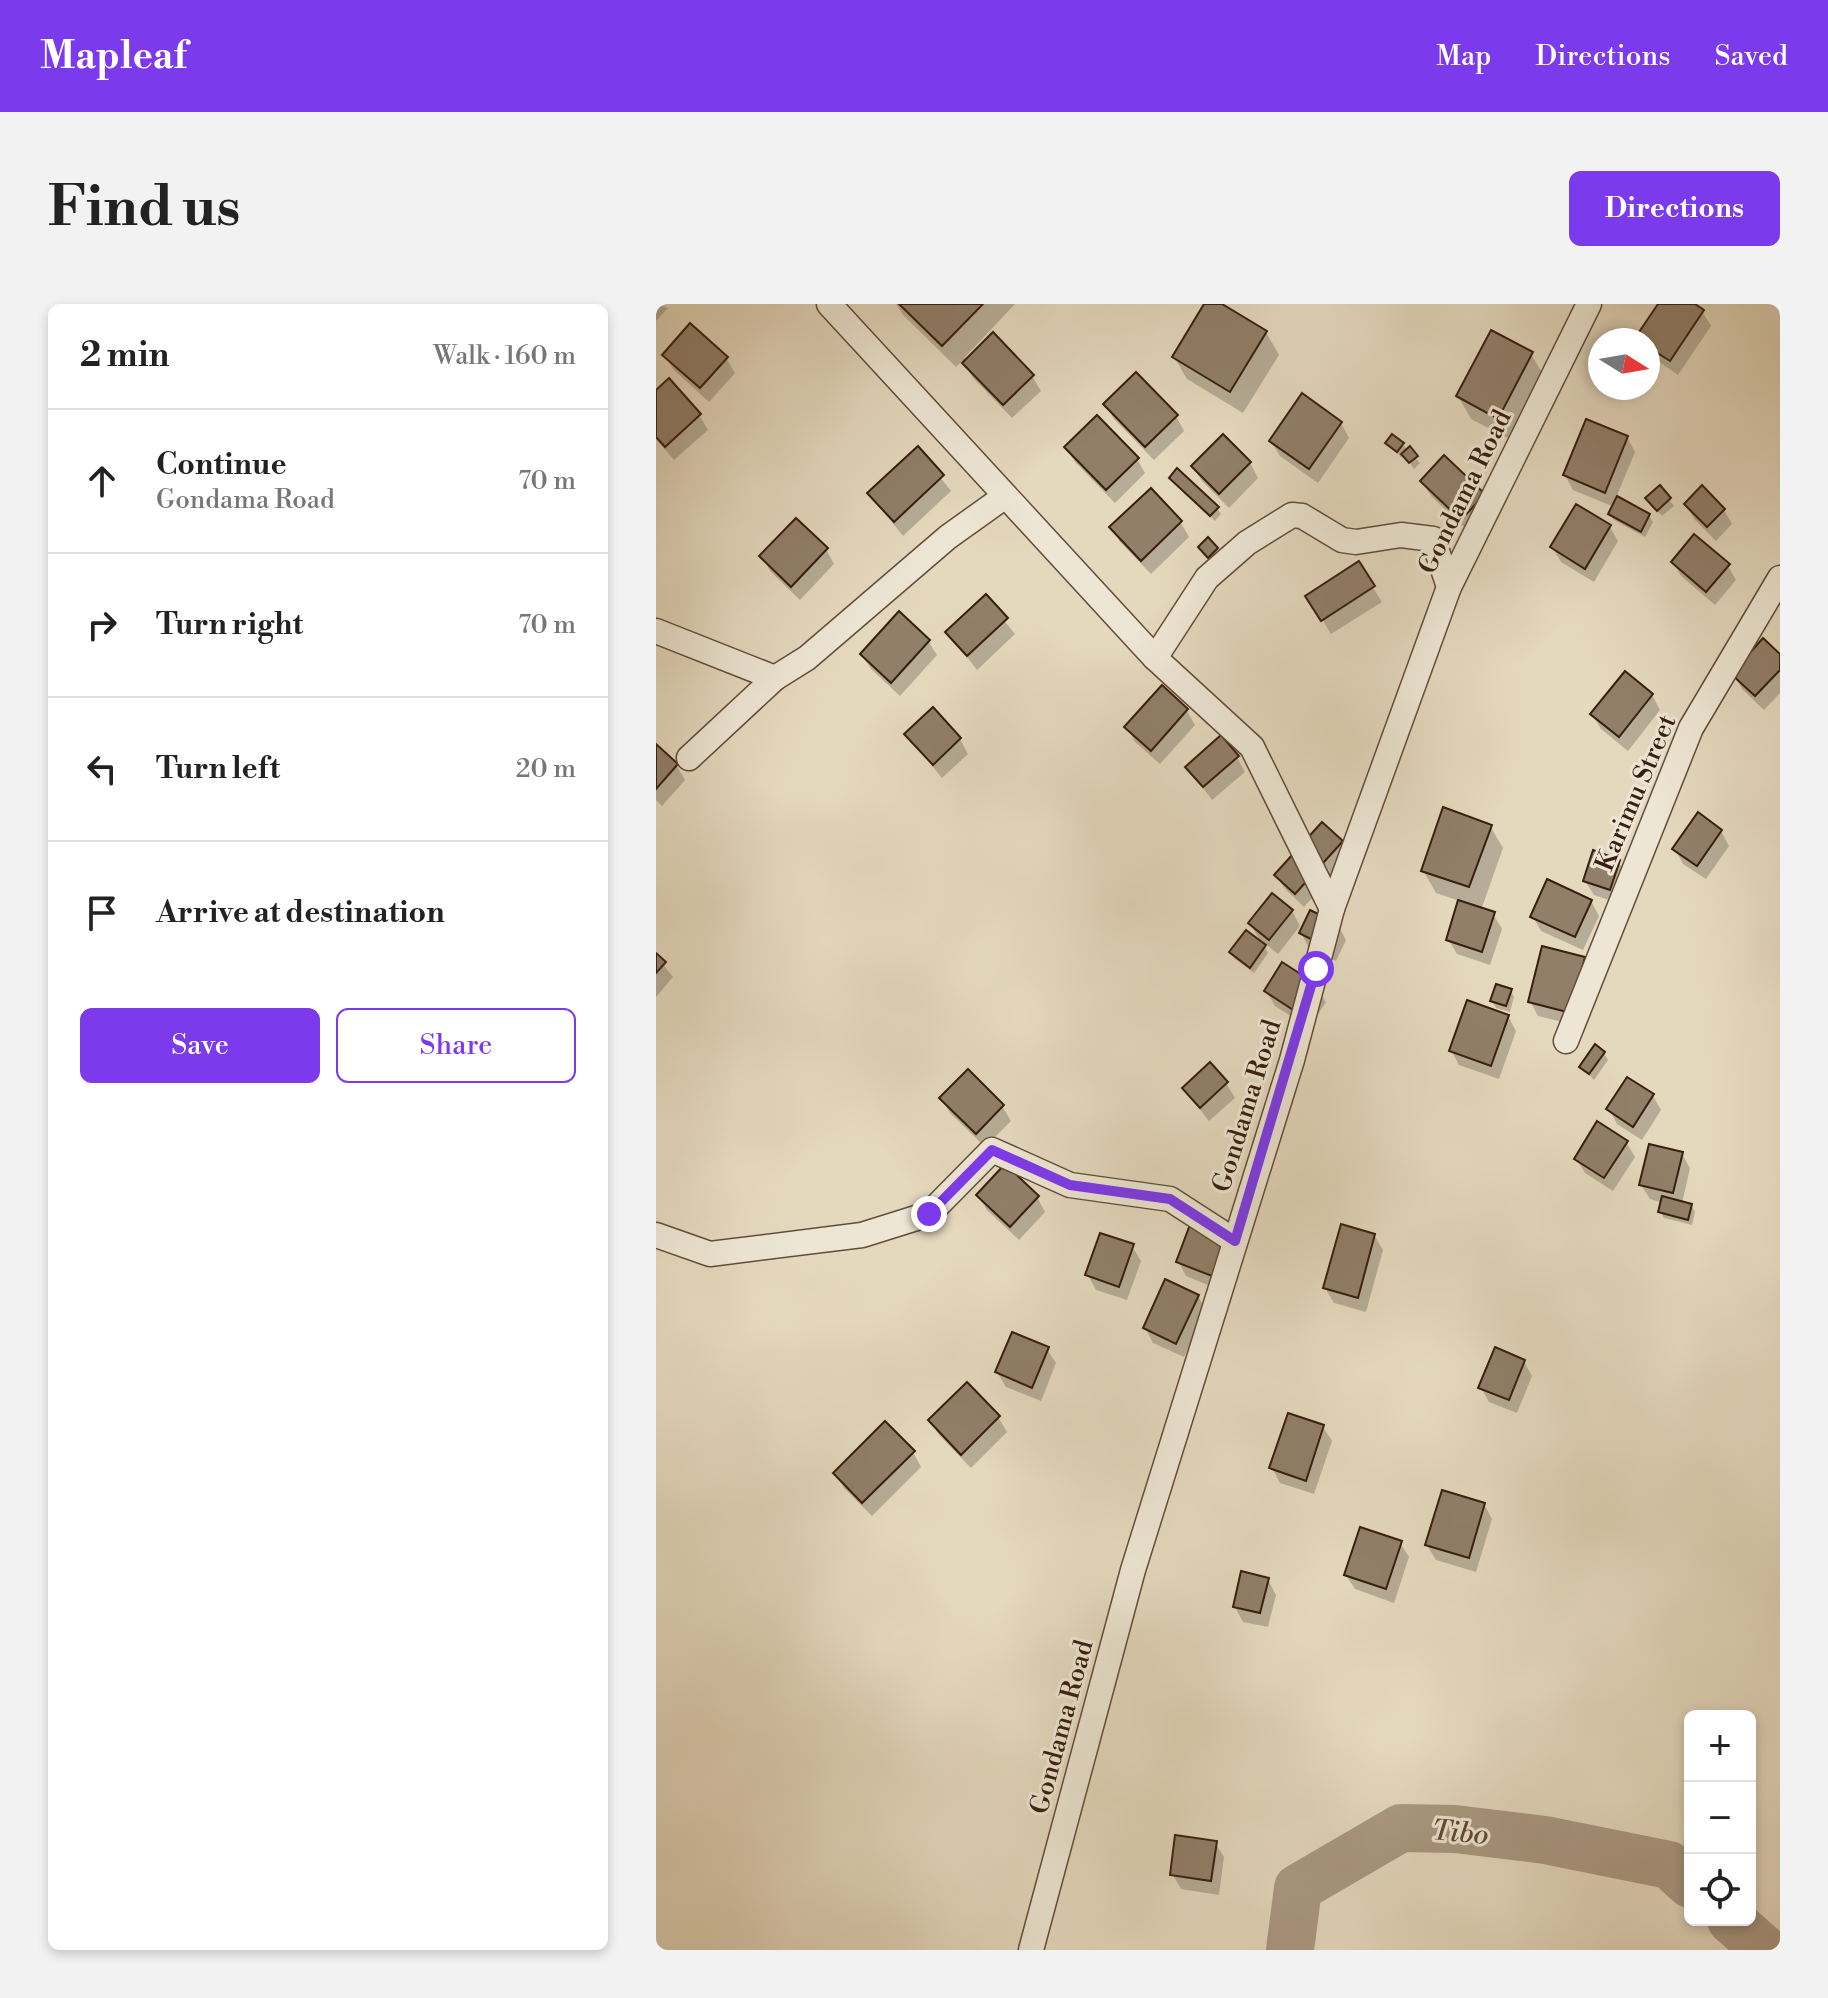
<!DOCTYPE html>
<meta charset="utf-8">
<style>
body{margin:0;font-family:"Libre Bodoni",serif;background:#f2f2f2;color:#222}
.controls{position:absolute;right:24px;bottom:24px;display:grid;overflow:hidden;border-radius:12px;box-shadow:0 4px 12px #0003}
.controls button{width:72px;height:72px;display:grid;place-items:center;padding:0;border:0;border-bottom:2px solid #e0e0e0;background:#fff;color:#222;font:40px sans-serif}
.compass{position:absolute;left:932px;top:24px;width:72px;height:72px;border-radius:50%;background:#fff;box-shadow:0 4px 12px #0003;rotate:101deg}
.stop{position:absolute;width:24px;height:24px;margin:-18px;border:6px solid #7c3aed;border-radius:50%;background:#fff}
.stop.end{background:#7c3aed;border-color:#fff;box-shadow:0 2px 8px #0008}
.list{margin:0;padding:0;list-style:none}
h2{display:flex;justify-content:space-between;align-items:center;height:104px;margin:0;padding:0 32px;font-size:34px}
h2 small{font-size:26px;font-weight:400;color:#767676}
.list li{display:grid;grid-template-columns:52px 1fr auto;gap:24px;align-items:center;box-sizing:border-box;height:144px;padding:0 32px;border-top:2px solid #e0e0e0}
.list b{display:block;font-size:30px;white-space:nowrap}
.list p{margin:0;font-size:26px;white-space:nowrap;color:#767676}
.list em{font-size:26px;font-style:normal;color:#767676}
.actions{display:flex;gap:16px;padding:24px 32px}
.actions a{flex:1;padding:18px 0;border:2px solid #7c3aed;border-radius:12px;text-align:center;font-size:28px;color:#7c3aed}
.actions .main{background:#7c3aed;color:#fff}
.icon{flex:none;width:44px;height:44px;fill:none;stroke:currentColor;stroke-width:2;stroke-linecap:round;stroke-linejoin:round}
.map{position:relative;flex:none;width:1124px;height:1646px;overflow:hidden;border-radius:12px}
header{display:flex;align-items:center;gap:48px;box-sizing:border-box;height:112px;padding:0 40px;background:#7c3aed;color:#fff}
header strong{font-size:38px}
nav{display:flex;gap:44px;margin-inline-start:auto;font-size:28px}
.intro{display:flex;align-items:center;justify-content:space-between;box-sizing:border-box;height:192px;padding:0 48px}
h1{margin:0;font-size:56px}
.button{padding:20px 36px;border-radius:12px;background:#7c3aed;color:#fff;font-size:28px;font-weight:700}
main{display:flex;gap:48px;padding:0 48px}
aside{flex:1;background:#fff;border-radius:12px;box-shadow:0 4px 12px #0003}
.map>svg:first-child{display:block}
.shadow{fill:#0003}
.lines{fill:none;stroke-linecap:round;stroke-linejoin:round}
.river{stroke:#aa9982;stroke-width:48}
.building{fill:#917f69;stroke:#381e0e;stroke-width:2}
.minor-casing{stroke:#634c3a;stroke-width:27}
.minor{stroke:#ede6d4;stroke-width:24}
.route{stroke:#7c3aed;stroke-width:10}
.labels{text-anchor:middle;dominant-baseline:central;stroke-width:6;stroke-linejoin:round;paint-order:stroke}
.street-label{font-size:26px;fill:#381e0e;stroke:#ede6d4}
.water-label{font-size:28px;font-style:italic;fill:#604937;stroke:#ede6d4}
</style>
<header>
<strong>Mapleaf</strong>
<nav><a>Map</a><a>Directions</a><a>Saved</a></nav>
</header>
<div class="intro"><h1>Find us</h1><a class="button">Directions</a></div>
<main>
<aside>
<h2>2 min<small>Walk · 160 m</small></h2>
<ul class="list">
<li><svg class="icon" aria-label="ahead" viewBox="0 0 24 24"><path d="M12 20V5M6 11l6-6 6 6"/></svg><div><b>Continue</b><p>Gondama Road</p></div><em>70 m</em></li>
<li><svg class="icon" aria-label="right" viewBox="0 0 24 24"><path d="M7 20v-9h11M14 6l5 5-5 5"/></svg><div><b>Turn right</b></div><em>70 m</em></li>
<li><svg class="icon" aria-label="left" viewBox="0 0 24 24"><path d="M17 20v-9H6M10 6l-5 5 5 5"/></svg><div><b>Turn left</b></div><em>20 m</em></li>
<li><svg class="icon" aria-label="arrive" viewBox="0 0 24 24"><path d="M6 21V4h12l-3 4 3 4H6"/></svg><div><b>Arrive at destination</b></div></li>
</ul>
<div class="actions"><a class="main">Save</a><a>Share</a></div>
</aside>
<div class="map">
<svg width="1124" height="1646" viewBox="0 0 1124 1646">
<rect width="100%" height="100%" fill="#e4d8bd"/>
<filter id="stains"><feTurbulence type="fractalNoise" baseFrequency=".0025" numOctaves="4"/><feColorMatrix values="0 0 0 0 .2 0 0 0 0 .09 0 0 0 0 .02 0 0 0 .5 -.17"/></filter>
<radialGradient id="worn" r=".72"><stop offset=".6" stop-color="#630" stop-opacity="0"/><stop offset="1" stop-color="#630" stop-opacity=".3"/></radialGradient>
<g class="shadow">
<polygon points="0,0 12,4 0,17"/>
<polygon points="240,0 359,0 308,54 376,72 385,87 356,114 317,74 307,56 300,63 247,11"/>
<polygon points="550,0 562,0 610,28 623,51 587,109 531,75 518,53"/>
<polygon points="1004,0 1035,0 1046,7 1055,22 1022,71 992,50 992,36 982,34"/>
<polygon points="875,50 888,72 855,136 815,115 802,92"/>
<polygon points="9,51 70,54 79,69 53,98 17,65"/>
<polygon points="0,88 43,111 52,126 18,156 0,135"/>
<polygon points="450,100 520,112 528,127 498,156 458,115"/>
<polygon points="685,119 693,134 662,179 624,152 615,137"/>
<polygon points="567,133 594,159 602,174 573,204 546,177 537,163"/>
<polygon points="971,133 979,148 960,194 993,212 997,218 989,233 958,216 954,210 958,203 917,186 909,171"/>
<polygon points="732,139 746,140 764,159 758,165 748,150 745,153"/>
<polygon points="410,144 481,155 489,169 459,199 419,158"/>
<polygon points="262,145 295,187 247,232 213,189"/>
<polygon points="515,174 561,204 565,210 559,217"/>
<polygon points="766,178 827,191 814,229 775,192"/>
<polygon points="1004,184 1018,202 1006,212 996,201"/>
<polygon points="494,187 525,219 533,233 495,270 464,238 456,223"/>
<polygon points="1030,201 1068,206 1076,220 1060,237 1038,215"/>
<polygon points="954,223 962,237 938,278 905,258 896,243"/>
<polygon points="544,243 561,245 564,251 557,259"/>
<polygon points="170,245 178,260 144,296 114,267 106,252"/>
<polygon points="1017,258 1072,262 1080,276 1059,301 1025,272"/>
<polygon points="702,260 726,298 675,330 652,292"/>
<polygon points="329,293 359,330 321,366 292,328"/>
<polygon points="272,337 281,351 244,392 215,365 206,351"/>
<polygon points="1124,353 1124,389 1108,406 1086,385 1078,370"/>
<polygon points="996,391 1004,406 972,447 945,425 936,410"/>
<polygon points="531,407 539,421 504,460 479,438 471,423"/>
<polygon points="251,431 304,435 312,450 286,474"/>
<polygon points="0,443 20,461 29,476 6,502 0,496"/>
<polygon points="581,453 589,468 556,496 532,463"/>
<polygon points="834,522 847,544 825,606 837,610 846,625 834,661 801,650 792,635 804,597 780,589 767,566"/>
<polygon points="1065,527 1073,542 1050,575 1027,560 1019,545"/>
<polygon points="685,539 694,553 648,603 629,585 620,571"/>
<polygon points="962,557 971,572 962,599 938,591 929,577"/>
<polygon points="935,597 943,612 927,646 885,627 877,613"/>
<polygon points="636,607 644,622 622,650 605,636 612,649 598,669 579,655 575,648 607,641 594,620"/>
<polygon points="682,621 690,636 680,657 653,644 645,629"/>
<polygon points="0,651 17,673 0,693"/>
<polygon points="928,655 936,669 923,722 882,712 874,697"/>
<polygon points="661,683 670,698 653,724 619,702 610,687"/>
<polygon points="855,687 858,693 854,708 840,704 836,697"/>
<polygon points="852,712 860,727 843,775 803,761 795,746"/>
<polygon points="948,749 952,756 938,776 926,763"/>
<polygon points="570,779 579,794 553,817 528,785"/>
<polygon points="997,792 1005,806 986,836 961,820 953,805"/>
<polygon points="286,795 346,802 355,817 329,843 294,809"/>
<polygon points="970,838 979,853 957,887 929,869 920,855"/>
<polygon points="1026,850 1034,864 1026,899 1035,901 1039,908 1036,921 1008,914 1004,907 1007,899 994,895 985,881"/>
<polygon points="322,892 381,893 389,908 363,936 331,906"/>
<polygon points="539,913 564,986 530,972 522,957"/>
<polygon points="718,931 727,946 710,1008 678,999 669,984"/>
<polygon points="476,942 485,957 471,996 440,986 432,971"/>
<polygon points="542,992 550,1007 528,1053 497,1039 489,1024"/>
<polygon points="391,1045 400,1059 385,1097 350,1083 341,1068"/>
<polygon points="868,1058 876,1072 861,1109 833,1098 825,1084"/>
<polygon points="342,1113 351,1128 315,1164 283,1131 274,1117"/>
<polygon points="667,1123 676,1137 658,1190 624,1179 616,1164"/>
<polygon points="257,1148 265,1163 216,1212 188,1184 180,1169"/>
<polygon points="828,1200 836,1215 820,1268 780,1256 771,1241"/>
<polygon points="744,1239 753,1253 738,1299 699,1285 690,1271"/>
<polygon points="612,1276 620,1291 612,1323 587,1318 579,1303"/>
<polygon points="559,1539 568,1553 563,1591 525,1585 517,1571"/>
</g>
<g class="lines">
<g class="river">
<polyline points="1075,1616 1109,1646"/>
<polyline points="634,1646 642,1584 745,1524 799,1525 889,1536 1013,1561 1034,1580"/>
</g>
</g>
<g class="building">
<polygon points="243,0 327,0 286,42"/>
<polygon points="548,0 566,0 611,27 574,88 516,53"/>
<polygon points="1002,0 1039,0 1048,6 1014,57 992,43 992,36 979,34"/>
<polygon points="34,19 72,53 44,84 6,51"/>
<polygon points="835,26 877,48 842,115 800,92"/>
<polygon points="337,28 378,71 347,101 306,59"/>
<polygon points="480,68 522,111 489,143 447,100"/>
<polygon points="13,74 45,110 9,143 0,133 0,86"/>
<polygon points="646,89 686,118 653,165 613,137"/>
<polygon points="441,111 483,154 450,186 408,143"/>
<polygon points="930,115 972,132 949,189 907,171"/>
<polygon points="567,130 595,158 563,190 535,162"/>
<polygon points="736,130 748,139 741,148 729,139"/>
<polygon points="262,142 288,171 238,218 211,189"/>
<polygon points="754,142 762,152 753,159 745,150"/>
<polygon points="788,151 829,190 805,216 764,177"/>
<polygon points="521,164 563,203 554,212 513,174"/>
<polygon points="1004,181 1015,194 1001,207 989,194"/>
<polygon points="1046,181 1069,205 1051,223 1028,200"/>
<polygon points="495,184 526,217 485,257 453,223"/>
<polygon points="961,192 994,210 985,228 952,210"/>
<polygon points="920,200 955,221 929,265 894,243"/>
<polygon points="140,214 172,244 135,283 103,252"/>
<polygon points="1038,230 1074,260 1050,288 1015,258"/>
<polygon points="552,233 562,244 552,254 542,243"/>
<polygon points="703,257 719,282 665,317 649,292"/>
<polygon points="330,290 352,314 311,352 289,328"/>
<polygon points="243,307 274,336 235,379 204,350"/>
<polygon points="1107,334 1124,350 1124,366 1099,392 1075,370"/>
<polygon points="969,367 997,390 963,433 934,410"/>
<polygon points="506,381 532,405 495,447 468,423"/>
<polygon points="277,403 305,434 277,461 248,430"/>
<polygon points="565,431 583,452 547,483 529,463"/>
<polygon points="0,440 22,460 0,485"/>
<polygon points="787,503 836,521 813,583 765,567"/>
<polygon points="1042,508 1066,526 1041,562 1016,545"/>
<polygon points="666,518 687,537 639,590 618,571"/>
<polygon points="937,546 964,556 954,586 927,577"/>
<polygon points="891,575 936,596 919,633 874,613"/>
<polygon points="616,589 637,606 613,636 592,619"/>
<polygon points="802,596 839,608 826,648 790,636"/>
<polygon points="654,606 683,620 672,644 643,629"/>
<polygon points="590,626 610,641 594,664 573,648"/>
<polygon points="886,642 929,653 915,709 872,698"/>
<polygon points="0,649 10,658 0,669"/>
<polygon points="626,658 663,682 645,711 608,687"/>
<polygon points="840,680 856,685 850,702 834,697"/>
<polygon points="811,696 853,711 835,762 793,747"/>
<polygon points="939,740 949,748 933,770 923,763"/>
<polygon points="554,758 572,778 544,804 526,784"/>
<polygon points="312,765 348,801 320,830 283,794"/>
<polygon points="971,773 998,790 977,823 950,805"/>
<polygon points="941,817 972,837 948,874 918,855"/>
<polygon points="993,840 1027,848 1017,889 983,881"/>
<polygon points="349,860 383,892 354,923 320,891"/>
<polygon points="1006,892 1036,900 1032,916 1002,908"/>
<polygon points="538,910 574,924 556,972 520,958"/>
<polygon points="685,920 719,930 702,994 667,984"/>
<polygon points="444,929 478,940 463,983 429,971"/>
<polygon points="509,975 543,991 520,1040 487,1024"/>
<polygon points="356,1028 393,1043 376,1084 339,1068"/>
<polygon points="839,1043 869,1056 853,1096 822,1084"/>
<polygon points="311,1078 344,1112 305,1151 272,1116"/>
<polygon points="632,1109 668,1121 650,1177 613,1164"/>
<polygon points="229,1117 259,1147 206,1199 177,1169"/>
<polygon points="786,1186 829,1199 813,1254 769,1241"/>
<polygon points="704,1223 746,1237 730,1285 688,1271"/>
<polygon points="585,1267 613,1274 604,1309 577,1303"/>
<polygon points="519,1531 561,1537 555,1577 514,1571"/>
</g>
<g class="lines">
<g class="minor-casing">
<g id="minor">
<polyline points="173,0 499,354 596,443 676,605"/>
<polyline points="0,327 119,374"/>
<polyline points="499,354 551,274 591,239 636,211 646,212 686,236 700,238 745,231 777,235 793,283"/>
<polyline points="33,454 119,374 151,354 292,233 348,193"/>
<polyline points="910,737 1035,424 1124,274"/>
<polyline points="0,931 54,950 206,931 273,910 336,846 414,881 514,895 579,937"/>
<polyline points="375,1646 477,1266 636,756 676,605 793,283 933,0"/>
</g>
</g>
<use href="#minor" class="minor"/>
</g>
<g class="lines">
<polyline class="route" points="273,910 336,846 414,881 514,895 579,937 660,665"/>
</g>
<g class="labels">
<g class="street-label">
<text transform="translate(809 188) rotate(-64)">Gondama Road</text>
<text transform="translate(980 489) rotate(-67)">Karimu Street</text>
<text transform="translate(591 802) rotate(-73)">Gondama Road</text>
<text transform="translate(406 1423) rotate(-75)">Gondama Road</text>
</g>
<g class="water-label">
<text transform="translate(804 1529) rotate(5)">Tibo</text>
</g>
</g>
<rect width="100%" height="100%" filter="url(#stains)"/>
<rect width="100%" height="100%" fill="url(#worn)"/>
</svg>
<div class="controls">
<button>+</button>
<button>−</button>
<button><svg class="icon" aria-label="locate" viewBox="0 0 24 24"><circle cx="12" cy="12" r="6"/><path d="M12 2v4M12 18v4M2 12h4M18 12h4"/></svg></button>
</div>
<svg class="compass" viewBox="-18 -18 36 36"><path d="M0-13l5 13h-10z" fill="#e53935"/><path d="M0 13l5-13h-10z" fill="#767676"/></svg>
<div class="stop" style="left:660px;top:665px"></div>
<div class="stop end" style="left:273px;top:910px"></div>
</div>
</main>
